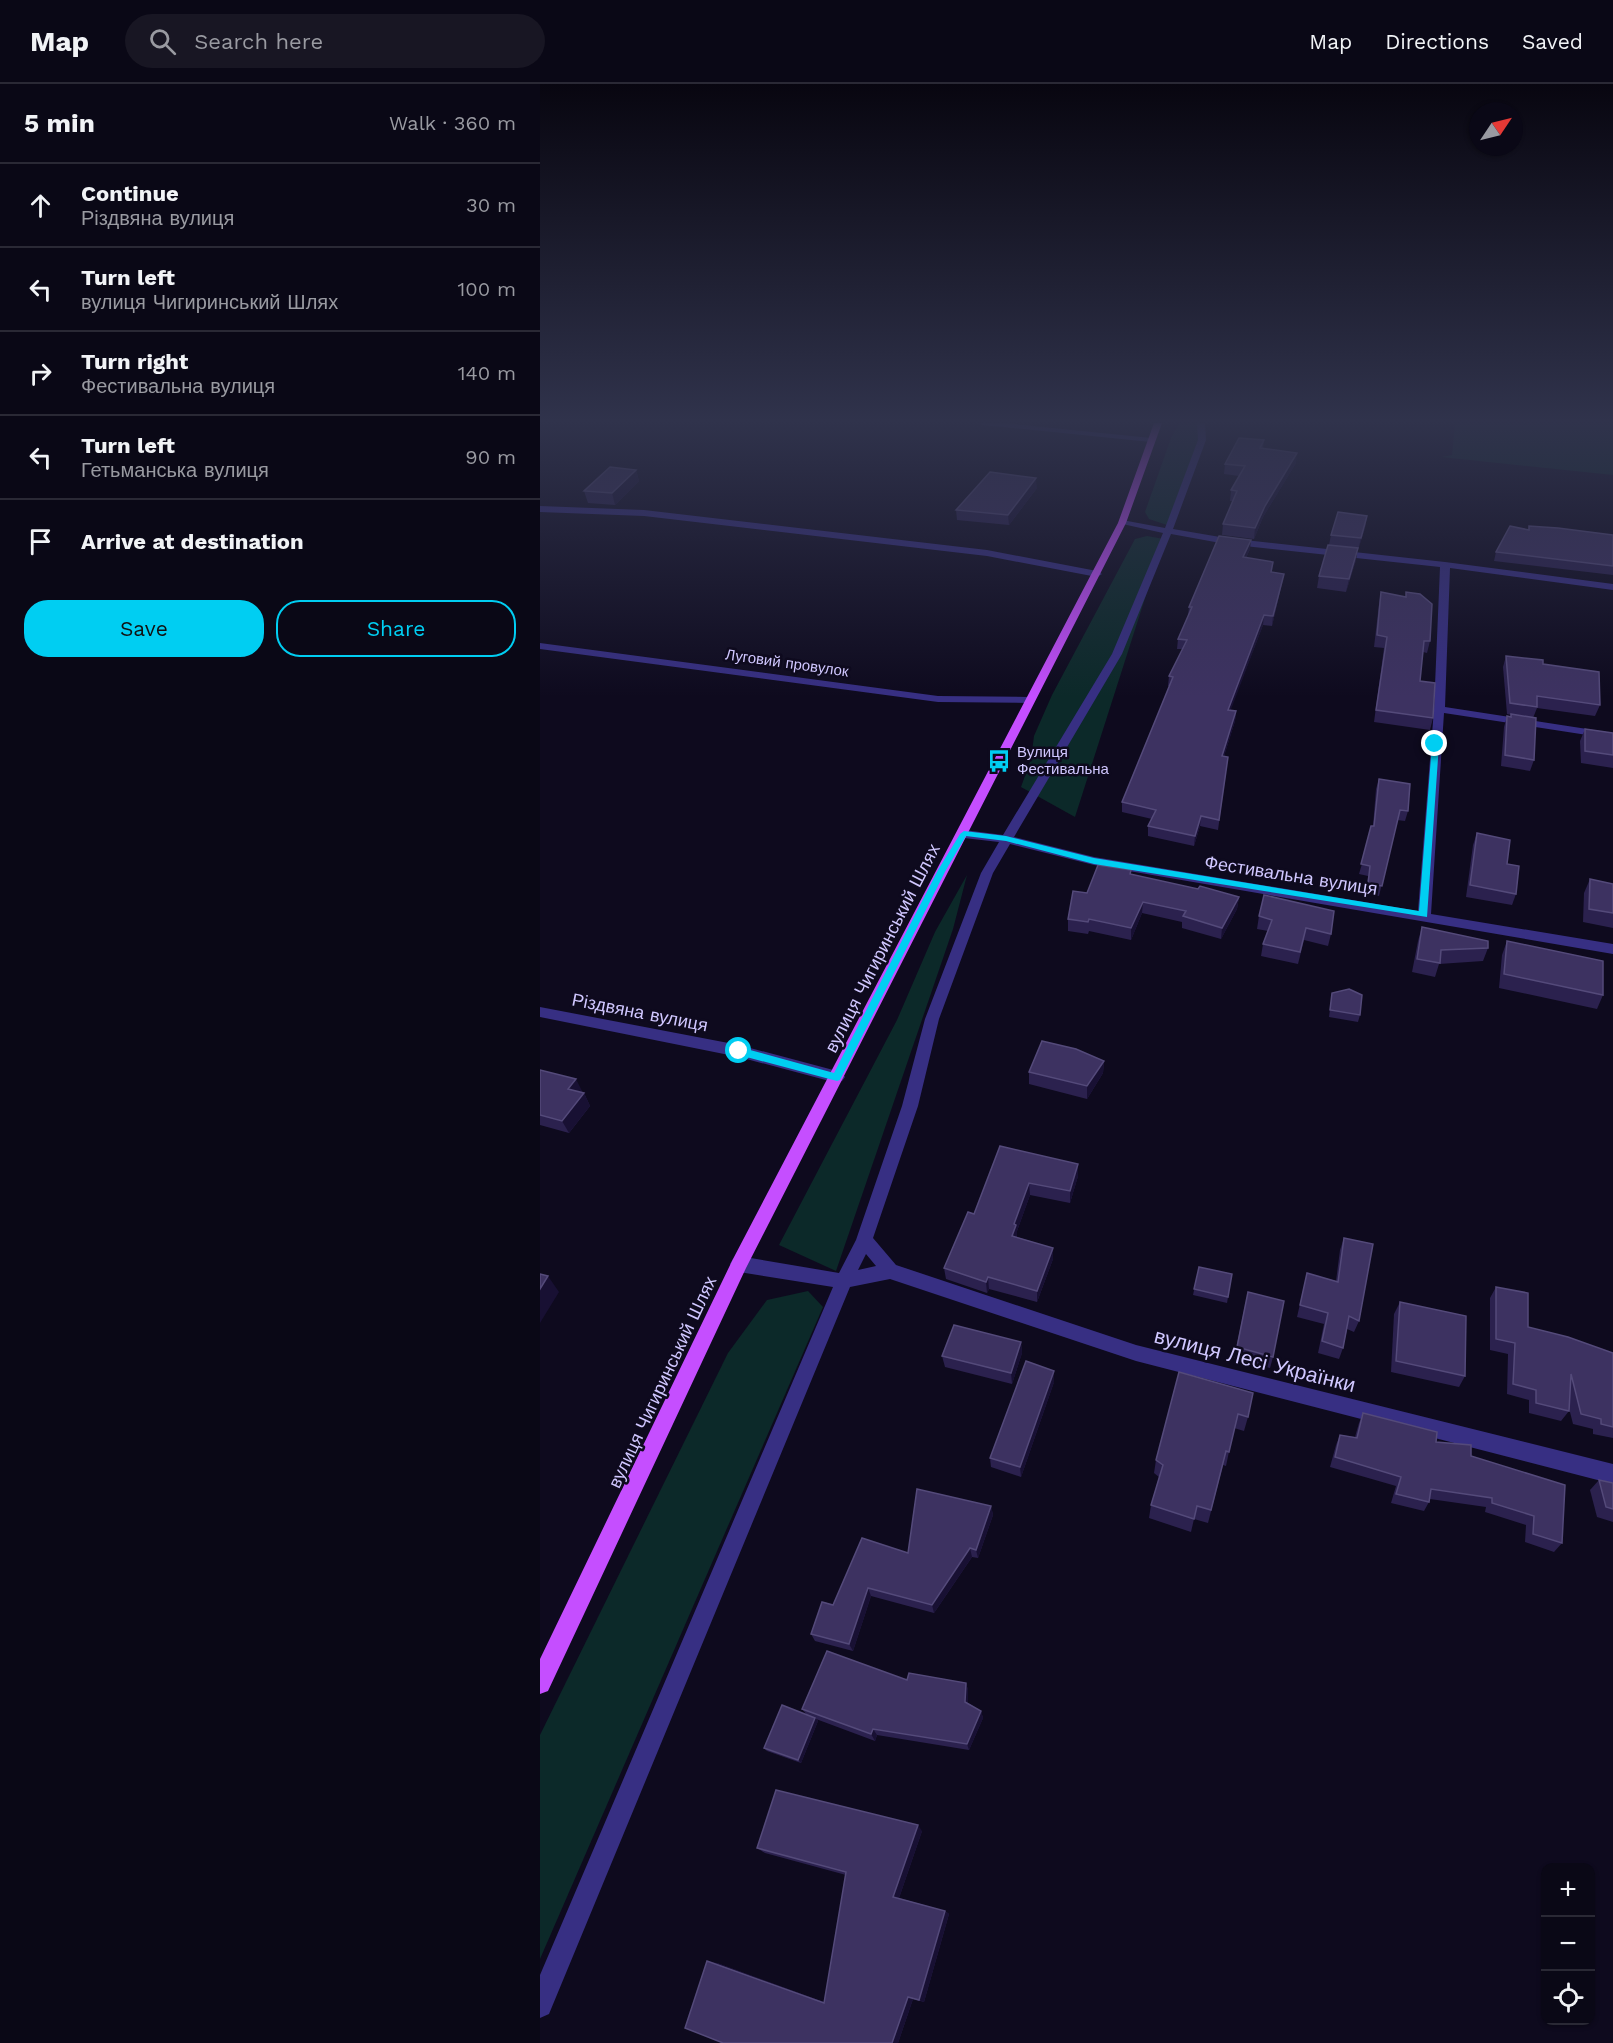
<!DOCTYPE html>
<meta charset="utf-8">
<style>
body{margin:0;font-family:"Work Sans",sans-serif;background:#181623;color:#f1f3f6}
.controls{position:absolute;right:18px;bottom:18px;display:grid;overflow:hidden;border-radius:12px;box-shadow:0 2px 4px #0004}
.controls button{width:54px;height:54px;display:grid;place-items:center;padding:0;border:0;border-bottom:2px solid #2a2935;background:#0a0816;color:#f1f3f6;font:30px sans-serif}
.compass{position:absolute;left:929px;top:18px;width:54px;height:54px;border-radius:50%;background:#0a0816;box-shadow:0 2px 4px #0004;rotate:55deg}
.stop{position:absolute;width:18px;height:18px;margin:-14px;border:4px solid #00cef2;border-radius:50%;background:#fff}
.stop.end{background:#00cef2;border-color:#fff;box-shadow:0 2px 6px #0008}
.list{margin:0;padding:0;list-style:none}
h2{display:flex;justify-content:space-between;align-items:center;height:78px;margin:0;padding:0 24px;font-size:26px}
h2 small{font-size:20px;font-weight:400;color:#999aa1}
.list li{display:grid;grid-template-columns:39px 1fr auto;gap:18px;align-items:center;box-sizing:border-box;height:84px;padding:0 24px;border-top:2px solid #2a2935}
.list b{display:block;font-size:22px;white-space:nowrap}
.list p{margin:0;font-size:20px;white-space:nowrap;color:#999aa1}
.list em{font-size:20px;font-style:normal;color:#999aa1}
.actions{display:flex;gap:12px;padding:18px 24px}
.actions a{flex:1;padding:14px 0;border:2px solid #00cef2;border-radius:24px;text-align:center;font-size:21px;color:#00cef2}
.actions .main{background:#00cef2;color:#111}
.icon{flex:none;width:33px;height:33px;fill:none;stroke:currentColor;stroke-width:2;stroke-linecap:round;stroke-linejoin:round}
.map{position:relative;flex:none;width:1073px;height:1959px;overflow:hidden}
header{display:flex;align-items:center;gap:36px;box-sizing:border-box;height:84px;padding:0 30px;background:#0a0816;border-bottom:2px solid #2a2935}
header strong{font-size:28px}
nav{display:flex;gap:33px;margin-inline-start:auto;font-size:21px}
.search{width:420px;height:54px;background:#181623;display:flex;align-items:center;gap:15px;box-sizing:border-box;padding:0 21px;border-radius:33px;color:#999aa1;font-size:22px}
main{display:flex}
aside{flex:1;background:#0a0816}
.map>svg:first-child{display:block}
.green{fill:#0c2929}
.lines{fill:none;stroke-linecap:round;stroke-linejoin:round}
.minor{fill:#372f83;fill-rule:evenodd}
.primary{fill:#c54eff;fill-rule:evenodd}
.wall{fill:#2b214e}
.shaded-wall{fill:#181033}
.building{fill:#3d3261;stroke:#544a7a;stroke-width:1.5}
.route{fill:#00cef2}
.labels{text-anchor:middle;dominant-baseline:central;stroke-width:5;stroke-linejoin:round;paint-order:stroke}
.far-street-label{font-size:15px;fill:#d0c7ff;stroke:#0e0a1e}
.far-poi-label{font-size:15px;fill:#d0c7ff;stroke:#0e0a1e;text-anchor:start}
.street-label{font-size:18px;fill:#d0c7ff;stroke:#0e0a1e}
.near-street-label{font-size:21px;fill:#d0c7ff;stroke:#0e0a1e}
</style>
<header>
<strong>Map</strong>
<div class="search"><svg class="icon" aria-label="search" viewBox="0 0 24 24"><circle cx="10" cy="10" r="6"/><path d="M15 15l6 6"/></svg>Search here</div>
<nav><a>Map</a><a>Directions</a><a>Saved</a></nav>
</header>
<main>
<aside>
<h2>5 min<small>Walk · 360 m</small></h2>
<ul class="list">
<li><svg class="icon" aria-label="ahead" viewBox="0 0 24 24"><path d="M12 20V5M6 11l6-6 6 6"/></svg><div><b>Continue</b><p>Різдвяна вулиця</p></div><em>30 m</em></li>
<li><svg class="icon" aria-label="left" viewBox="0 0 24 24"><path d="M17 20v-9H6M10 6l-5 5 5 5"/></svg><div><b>Turn left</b><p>вулиця Чигиринський Шлях</p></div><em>100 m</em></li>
<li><svg class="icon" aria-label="right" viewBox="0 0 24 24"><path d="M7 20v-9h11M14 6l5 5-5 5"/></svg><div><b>Turn right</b><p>Фестивальна вулиця</p></div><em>140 m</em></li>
<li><svg class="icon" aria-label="left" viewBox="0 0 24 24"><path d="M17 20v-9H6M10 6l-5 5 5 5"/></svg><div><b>Turn left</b><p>Гетьманська вулиця</p></div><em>90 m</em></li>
<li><svg class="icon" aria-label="arrive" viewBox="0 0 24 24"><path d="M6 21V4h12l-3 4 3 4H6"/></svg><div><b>Arrive at destination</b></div></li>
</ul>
<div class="actions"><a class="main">Save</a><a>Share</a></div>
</aside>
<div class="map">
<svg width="1073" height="1959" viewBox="0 0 1073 1959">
<rect width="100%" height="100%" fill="#0e0a1e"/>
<g class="green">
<polygon points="640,339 663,339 663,350 627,441 609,435 605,428 631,354"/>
<polygon points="915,339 1073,339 1073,391 901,373 912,371"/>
<polygon points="607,452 624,455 535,733 481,703 491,675 494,652 512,611 595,455"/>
<polygon points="427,791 413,845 296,1187 239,1161 357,936 395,848"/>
<polygon points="268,1207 283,1223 0,1875 0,1651 188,1269 227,1216"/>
</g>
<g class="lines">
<g class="minor">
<polygon points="439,339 465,339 611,354 615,356 611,358 443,341"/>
<path d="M657 339H665L666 356 633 445 686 454 905 478 1073 500V506L910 484 905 623 1073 649V655L904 629 891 830 1073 860V870L554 781 470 760 453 789 399 935 378 1022 333 1154 356 1181 596 1261 1073 1380V1400L596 1277 350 1195 310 1203 9 1930 0 1934V1891L293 1203 199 1188 193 1185 190 1180 193 1175 199 1172 299 1189 316 1156 362 1022 385 935 441 789 459 758 424 754 418 750 424 746 463 751 572 570 623 449 578 439 582 436 625 444 658 356ZM631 450 686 460 900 483 894 625 878 827 554 773 474 753 582 570ZM326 1170 336 1182 318 1186Z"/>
<polygon points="0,422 104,426 447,466 557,487 562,490 557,493 447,472 104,432 0,428"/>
<polygon points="0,559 398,612 490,613 495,616 490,619 398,618 0,565"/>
<polygon points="0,923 199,961 297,987 302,989 305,993 302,997 297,999 199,973 0,933"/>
</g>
<polygon class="primary" points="614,339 622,339 586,439 206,1184 8,1607 0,1610 0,1575 193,1175 578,439"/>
</g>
<g class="wall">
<polygon points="724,356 723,364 756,379 723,433 714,455 682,451 683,440 693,417 690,417 691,406 699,392 684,390 685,380"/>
<polygon points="96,386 99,397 75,421 48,419 44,407"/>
<polygon points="497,404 469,441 417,436 416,426"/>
<polygon points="827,432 825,444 818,466 817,466 816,476 806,508 777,504 779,492 789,461 791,451"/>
<polygon points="989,442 1073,451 1073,491 954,477 956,468 988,446"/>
<polygon points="710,465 706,474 732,488 744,490 742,499 732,542 723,541 690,626 696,627 695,637 684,672 688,673 678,746 660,742 654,762 608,752 608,742 612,735 582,728 582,718 630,602 628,602 629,592 643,565 637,565 638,555 648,532 649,523"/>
<polygon points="841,508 890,557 887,569 883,568 880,597 893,634 890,646 834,638 844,564 834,563 839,520"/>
<polygon points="966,572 1003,580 1060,621 1055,632 997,624 993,634 994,676 990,687 961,682 964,643 967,632 970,633 971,631 967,630 963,583"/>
<polygon points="1045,645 1073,649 1073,684 1041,679 1040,657"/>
<polygon points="839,695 868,727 865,737 857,736 839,812 826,810 828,792 819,790 833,742 836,705"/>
<polygon points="937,749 967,780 976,810 972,821 926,813 933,761"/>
<polygon points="591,790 658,805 699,813 697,825 681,855 642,844 642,838 602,829 591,856 549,847 548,850 528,847 528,835 547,809"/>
<polygon points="1050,795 1073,800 1073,844 1043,838 1044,809"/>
<polygon points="719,832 791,850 788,862 764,856 758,880 721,872 723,860 728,847 717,845"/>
<polygon points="882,843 948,864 943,877 899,880 895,893 872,888 878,857"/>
<polygon points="967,857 1063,911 1057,925 959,904 962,871"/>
<polygon points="792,909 820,931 818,938 789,933"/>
<polygon points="564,977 563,989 547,1015 489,1000 489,988"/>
<polygon points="0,986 42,1007 41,1008 44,1009 50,1022 29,1049 0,1041"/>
<polygon points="460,1062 538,1092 530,1119 490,1111 477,1147 477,1153 513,1164 513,1175 497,1218 449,1205 447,1209 406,1195 404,1184 434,1130"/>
<polygon points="804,1154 819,1237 814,1248 807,1245 803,1264 799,1275 778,1269 784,1240 757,1233 767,1189 796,1197 800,1166"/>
<polygon points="659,1183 692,1190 687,1219 653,1211"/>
<polygon points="956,1203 988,1243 1073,1269 1073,1354 1053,1350 1053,1345 1033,1340 1029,1324 1029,1327 1021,1337 989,1329 989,1316 967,1310 968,1270 950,1266 950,1214"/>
<polygon points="708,1208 733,1273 730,1284 694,1274"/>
<polygon points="860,1218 925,1292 919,1303 851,1288 854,1230"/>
<polygon points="481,1258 482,1269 472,1300 405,1283 402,1272"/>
<polygon points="639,1288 708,1333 704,1347 694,1344 686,1382 683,1381 668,1439 654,1435 651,1448 609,1434 611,1421 619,1393 614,1389 616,1376"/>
<polygon points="514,1298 481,1393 451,1383 450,1374"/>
<polygon points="823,1329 931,1372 1022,1459 1014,1468 985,1458 986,1441 945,1428 946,1423 890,1415 889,1418 884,1427 851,1419 856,1402 790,1383 796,1361 800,1351 815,1353 819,1339"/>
<polygon points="1059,1396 1073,1399 1073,1438 1057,1433 1050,1406"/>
<polygon points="451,1422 453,1431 438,1474 432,1473 394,1529 331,1512 313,1567 275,1557 271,1550 293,1521 368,1469"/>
<polygon points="367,1596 426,1599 428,1606 428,1619 441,1627 443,1634 429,1666 337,1651 335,1657 276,1635 278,1637 261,1679 227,1667 224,1664 267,1631 262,1625"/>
<polygon points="382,1747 359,1814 405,1827 409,1830 384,1918 373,1915 358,1959 183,1959 177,1879 284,1918 306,1791 225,1769 217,1764"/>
</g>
<g class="shaded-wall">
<polygon points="757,369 756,379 723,433 714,455 715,444 725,422"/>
<polygon points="96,386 99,397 75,421 72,409"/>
<polygon points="496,394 497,404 469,441 468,431"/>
<polygon points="827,432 825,444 818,466 821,454"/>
<polygon points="711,456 710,465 702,482 703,473"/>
<polygon points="818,464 816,476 806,508 809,495"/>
<polygon points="744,490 742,499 732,542 733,532"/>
<polygon points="724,531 723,541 687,636 688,626"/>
<polygon points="696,627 695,637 681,682 682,672"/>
<polygon points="661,732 660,742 654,762 655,752"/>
<polygon points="699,813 697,825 681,855 682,844"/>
<polygon points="603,818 602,829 591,856 591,844"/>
<polygon points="564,977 563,989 547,1015 547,1002"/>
<polygon points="36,995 42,1007 35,1017 28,1005"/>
<polygon points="44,1009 50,1022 29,1049 22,1037"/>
<polygon points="538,1080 538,1092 530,1119 530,1107"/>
<polygon points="489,1099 490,1111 477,1147 477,1152 473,1164 472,1152 474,1140"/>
<polygon points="513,1164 513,1175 497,1218 497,1207"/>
<polygon points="8,1192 19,1208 0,1239 0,1205"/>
<polygon points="448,1193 449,1205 447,1209 446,1198"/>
<polygon points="481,1258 482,1269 472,1300 471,1289"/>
<polygon points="514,1287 514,1298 481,1393 480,1383"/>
<polygon points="451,1422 453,1431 438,1474 436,1466"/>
<polygon points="430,1464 432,1473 394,1529 392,1521"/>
<polygon points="328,1504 331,1512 313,1567 309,1560"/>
<polygon points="426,1599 428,1606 428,1625 425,1618"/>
<polygon points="441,1627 443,1634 429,1666 427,1660"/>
<polygon points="275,1634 278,1637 261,1679 258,1676"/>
<polygon points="333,1645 337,1651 335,1657 331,1650"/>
<polygon points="378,1741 382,1747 358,1817 353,1813"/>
<polygon points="405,1827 409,1830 384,1918 379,1916"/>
<polygon points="167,1877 177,1879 291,1921 284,1919"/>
<polygon points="368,1913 373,1915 358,1959 352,1959"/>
</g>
<g class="building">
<polygon points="699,354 724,356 720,364 757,369 725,422 715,444 683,440 697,407 691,406 705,382 685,380"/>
<polygon points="70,383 96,386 72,409 44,407"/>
<polygon points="450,388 496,394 468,431 416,426"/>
<polygon points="798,428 827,432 821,454 791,451"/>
<polygon points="970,442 989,446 989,442 1018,444 1073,451 1073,482 956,468"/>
<polygon points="679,452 711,456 703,473 733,478 731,488 744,490 733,532 724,531 688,626 696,627 682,672 688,673 679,736 661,732 655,752 608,742 616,726 582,718 633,593 629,592 647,556 638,555 652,523 649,523"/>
<polygon points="788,461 818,464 809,495 779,492"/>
<polygon points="841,508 866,513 866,508 880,510 892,520 890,557 884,557 880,597 895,599 893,634 836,626 847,553 837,551"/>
<polygon points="966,572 1003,576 1003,580 1059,588 1060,621 997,612 997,623 970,619"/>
<polygon points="971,630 996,634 994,676 965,671 967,632 971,633"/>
<polygon points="1045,645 1073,649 1073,671 1045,667"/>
<polygon points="839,695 870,700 868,727 860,726 842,802 828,800 830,782 821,780 831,742 834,742"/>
<polygon points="937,749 970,756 967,780 979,782 976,810 930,801"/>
<polygon points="558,781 591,786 590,790 658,805 660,802 699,813 682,844 643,832 646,827 603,818 591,844 549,835 548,838 528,835 533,807 547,809"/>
<polygon points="1050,795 1073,800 1073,829 1049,825"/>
<polygon points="724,811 794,827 791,850 766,844 760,868 723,860 732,836 719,832"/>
<polygon points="882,843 948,857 948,864 901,866 900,879 877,875"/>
<polygon points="967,857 1063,877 1063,911 964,890"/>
<polygon points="809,905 822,911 820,931 790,926 792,909"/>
<polygon points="502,957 536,965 564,977 547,1002 489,988"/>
<polygon points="0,986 36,995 28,1005 44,1009 22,1037 0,1031"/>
<polygon points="460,1062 538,1080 530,1107 489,1099 474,1140 476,1141 472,1152 513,1164 497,1207 448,1193 446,1198 404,1184 428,1128 434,1130"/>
<polygon points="804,1154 833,1160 819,1237 809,1232 803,1264 782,1257 788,1229 760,1221 767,1189 798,1198"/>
<polygon points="659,1183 692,1190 688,1213 654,1205"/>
<polygon points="0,1190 8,1192 0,1205"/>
<polygon points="956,1203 988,1209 988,1243 1028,1253 1073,1269 1073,1343 1061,1340 1061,1335 1041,1330 1031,1290 1029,1327 996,1319 996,1306 973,1300 975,1259 956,1255"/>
<polygon points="708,1208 744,1217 733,1273 697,1263"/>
<polygon points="860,1218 926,1232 925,1292 856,1277"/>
<polygon points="414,1241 481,1258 471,1289 402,1272"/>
<polygon points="486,1277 514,1287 480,1383 450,1374"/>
<polygon points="639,1288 713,1309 708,1333 698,1330 689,1368 686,1367 671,1426 657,1422 654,1435 611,1421 623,1381 616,1376"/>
<polygon points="823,1329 897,1348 896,1358 931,1361 931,1372 1025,1401 1022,1459 993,1450 994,1432 952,1419 952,1414 891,1405 889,1418 856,1410 861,1393 795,1373 800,1351 817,1354"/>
<polygon points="1059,1396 1073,1399 1073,1425 1066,1423"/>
<polygon points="377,1405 451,1422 436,1466 430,1464 392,1521 328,1504 309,1560 271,1550 282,1518 293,1521 322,1454 368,1469"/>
<polygon points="287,1567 367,1596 369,1589 426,1599 425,1618 441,1627 427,1660 333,1645 331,1650 262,1625"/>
<polygon points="242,1621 275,1634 258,1676 224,1664"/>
<polygon points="236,1706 378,1741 353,1813 405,1827 379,1916 368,1913 352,1959 183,1959 145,1944 167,1877 284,1919 306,1788 217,1764"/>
</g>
<linearGradient id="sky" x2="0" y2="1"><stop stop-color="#080610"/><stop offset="0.55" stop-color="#30334c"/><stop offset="1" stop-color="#30334c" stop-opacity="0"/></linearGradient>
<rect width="1073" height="613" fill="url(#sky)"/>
<polygon class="route" points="895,657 899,660 887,833 554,780 466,757 426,752 406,786 300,996 297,997 199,971 194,967 199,963 294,989 398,786 420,750 424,747 466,752 554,774 879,827 892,660"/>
<defs>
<g id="bus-bare" transform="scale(1.8)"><path d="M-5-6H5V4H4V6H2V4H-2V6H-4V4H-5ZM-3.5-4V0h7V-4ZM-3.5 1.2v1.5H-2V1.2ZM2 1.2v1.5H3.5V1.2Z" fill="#00cef2" stroke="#0e0a1e" stroke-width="2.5" paint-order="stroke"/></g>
</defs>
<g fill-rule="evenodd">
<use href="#bus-bare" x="459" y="677"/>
</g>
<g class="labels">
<g class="far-street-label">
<text transform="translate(247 579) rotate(8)">Луговий провулок</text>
</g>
<g class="far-poi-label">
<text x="477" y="668">Вулиця<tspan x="477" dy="17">Фестивальна</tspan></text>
</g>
<g class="street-label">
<text transform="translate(751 791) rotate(9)">Фестивальна вулиця</text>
<text transform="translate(342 864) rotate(-63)">вулиця Чигиринський Шлях</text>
<text transform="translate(100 928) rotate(11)">Різдвяна вулиця</text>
<text transform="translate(122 1298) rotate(-65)">вулиця Чигиринський Шлях</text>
</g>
<g class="near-street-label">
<text transform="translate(715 1276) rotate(14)">вулиця Лесі Українки</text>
</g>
</g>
</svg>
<div class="controls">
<button>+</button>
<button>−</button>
<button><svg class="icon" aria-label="locate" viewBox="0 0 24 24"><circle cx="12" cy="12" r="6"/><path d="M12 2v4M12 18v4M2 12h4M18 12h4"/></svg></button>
</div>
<svg class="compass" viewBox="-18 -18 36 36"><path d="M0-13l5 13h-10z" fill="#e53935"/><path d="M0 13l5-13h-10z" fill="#999aa1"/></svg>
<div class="stop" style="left:199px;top:967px"></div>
<div class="stop end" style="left:895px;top:660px"></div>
</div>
</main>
